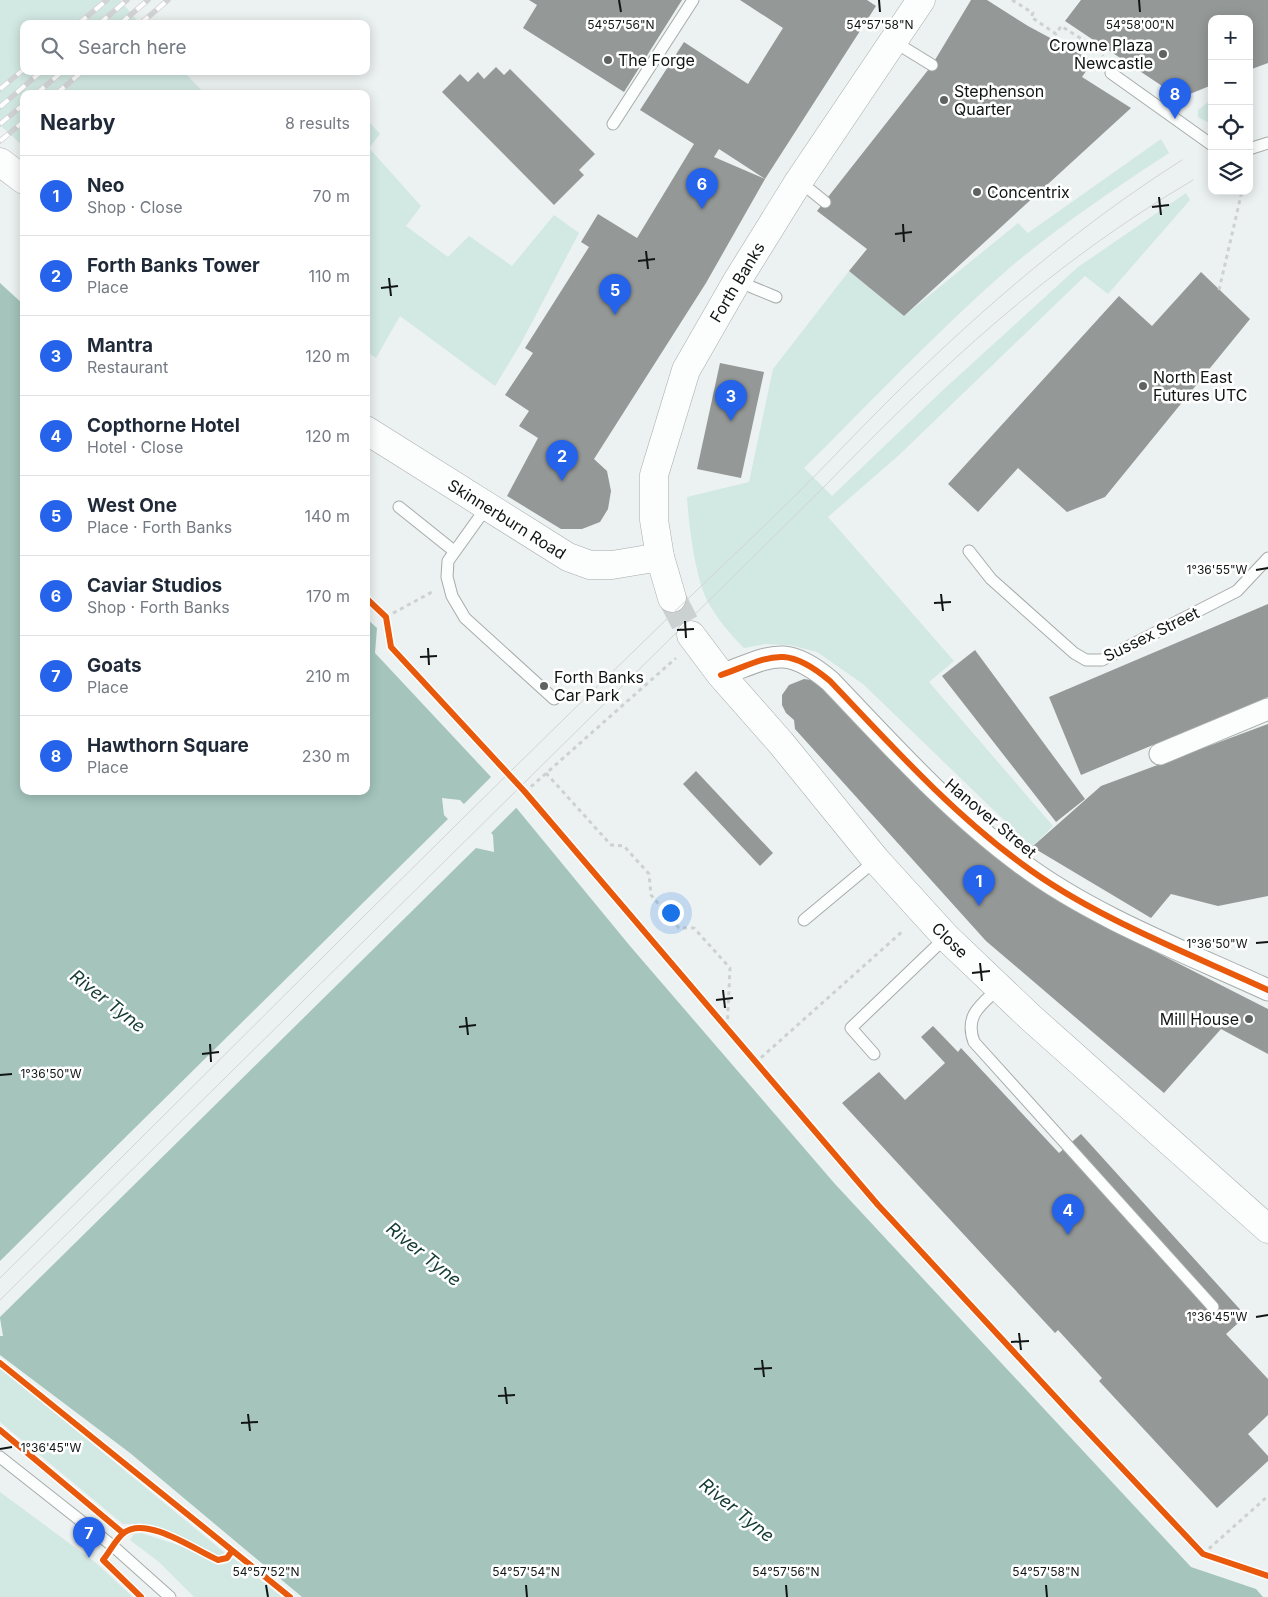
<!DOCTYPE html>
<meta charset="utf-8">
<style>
body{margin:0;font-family:Inter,sans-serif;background:#f6f6f7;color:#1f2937}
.controls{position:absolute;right:15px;top:15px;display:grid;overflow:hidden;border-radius:10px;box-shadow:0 2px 12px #0003}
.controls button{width:45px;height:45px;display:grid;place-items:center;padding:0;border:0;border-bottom:1px solid #e0e1e3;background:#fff;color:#1f2937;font:25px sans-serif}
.you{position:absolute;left:670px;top:912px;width:18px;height:18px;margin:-12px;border:4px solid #fff;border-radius:50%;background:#1a73e8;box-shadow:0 0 0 8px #1a73e833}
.badge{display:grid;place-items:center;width:32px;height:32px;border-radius:50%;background:#2563eb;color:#fff;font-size:16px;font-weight:700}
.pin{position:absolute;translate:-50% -41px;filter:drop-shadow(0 1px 2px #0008)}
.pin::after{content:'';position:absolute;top:26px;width:18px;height:15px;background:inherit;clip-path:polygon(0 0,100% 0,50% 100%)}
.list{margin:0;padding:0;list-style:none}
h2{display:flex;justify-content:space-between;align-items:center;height:65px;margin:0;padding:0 20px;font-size:21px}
h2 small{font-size:16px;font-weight:400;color:#747a83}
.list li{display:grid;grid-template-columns:32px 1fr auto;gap:15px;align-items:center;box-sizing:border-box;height:80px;padding:0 20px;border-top:1px solid #e0e1e3}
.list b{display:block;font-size:19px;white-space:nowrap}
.list p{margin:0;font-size:16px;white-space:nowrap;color:#747a83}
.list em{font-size:16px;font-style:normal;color:#747a83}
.icon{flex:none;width:28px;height:28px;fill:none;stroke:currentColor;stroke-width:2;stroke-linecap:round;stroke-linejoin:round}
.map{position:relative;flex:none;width:1268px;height:1597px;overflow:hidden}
.search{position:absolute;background:#fff;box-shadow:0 2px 12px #0003;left:20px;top:20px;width:350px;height:55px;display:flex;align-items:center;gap:12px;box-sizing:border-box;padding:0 18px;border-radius:10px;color:#747a83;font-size:19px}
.panel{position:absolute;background:#fff;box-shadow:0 2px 12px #0003;left:20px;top:90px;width:350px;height:705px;border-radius:10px}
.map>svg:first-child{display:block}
.green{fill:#d2e8e2}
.water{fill:#a4c4bc;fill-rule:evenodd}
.pier{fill:#ecf2f1}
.building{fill:#949897;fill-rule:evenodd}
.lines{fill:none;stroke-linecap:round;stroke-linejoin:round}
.secondary-tunnel{stroke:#cbd1d0;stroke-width:28;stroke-dasharray:28 14;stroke-linecap:butt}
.lane-casing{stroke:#a6acaa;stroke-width:13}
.street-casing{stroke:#a6acaa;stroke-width:23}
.secondary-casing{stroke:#a6acaa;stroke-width:29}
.path{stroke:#cfd1d1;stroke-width:3;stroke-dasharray:4 4;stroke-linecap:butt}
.lane{stroke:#fcfdfd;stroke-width:11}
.street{stroke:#fcfdfd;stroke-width:21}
.secondary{stroke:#fcfdfd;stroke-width:28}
.tram{stroke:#d2d4d3;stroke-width:1}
.rail-casing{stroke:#d2d4d3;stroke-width:5.5}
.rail{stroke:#fff;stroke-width:4;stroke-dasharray:11;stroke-linecap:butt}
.cycleway-casing{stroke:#fff;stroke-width:9}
.cycleway{stroke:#e8590c;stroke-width:6}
.ticks{fill:none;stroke:#111614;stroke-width:2}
.poi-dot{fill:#5e6361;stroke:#fff;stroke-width:2}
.labels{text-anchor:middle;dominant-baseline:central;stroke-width:5;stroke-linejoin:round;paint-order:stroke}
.poi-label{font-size:16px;fill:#111614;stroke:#fff;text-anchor:start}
.street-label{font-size:16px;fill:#111614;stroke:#fff}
.water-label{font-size:18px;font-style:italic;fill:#133b33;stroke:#fff}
.ticks-label{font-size:12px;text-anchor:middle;fill:#111614;stroke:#fff;stroke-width:5;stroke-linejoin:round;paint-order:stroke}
</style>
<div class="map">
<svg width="1268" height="1597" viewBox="0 0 1268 1597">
<rect width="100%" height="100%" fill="#ecf2f1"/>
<g class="green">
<polygon points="0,0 120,0 140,24 24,24 24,71 183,71 205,94 24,94 24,147 0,125"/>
<polygon points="1212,99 1212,122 1207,122 1198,117 1198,110"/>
<polygon points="366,118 380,134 369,148 421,206 406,226 448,257 469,236 512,266 554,215 579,233 520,345 495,386 400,316 376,358 366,351"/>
<path d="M1161 139 1169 153C1113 190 1057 227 1006 271 935 333 871 402 804 468L832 496 943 390 1078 267 1186 193 1190 200 1108 294 1085 276 899 455 828 517 954 661 929 682 1053 826 1032 847 863 684 817 652 790 645 765 644 744 648C730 634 718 620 708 602 695 577 689 526 687 497L749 482 773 369 849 271 904 316 1018 223 1028 233Z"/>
<path d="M0 1368 225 1553 218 1556C185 1541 160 1523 123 1524L0 1422Z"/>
<polygon points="0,1492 96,1563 133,1597 0,1597"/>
<polygon points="141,1533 181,1546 219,1565 226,1564 233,1558 282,1597 194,1597 159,1562 130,1540 134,1534"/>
</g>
<path class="water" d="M0 283 24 305V791H366V618L377 628 375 653 491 777 630 946 835 1184 1191 1567 1256 1589 1263 1597H302L130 1453 0 1355V1336H3L0 1318ZM442 798 460 800 493 835 494 852 476 848 444 815Z"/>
<g class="pier">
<polygon points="493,775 518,806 489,835 462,806"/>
<polygon points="450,817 478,846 0,1317 0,1261"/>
</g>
<g class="building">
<polygon points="529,0 682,0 624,92 523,28 537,5"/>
<path d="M740 0H867L876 6 765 179 706 283 594 459 607 471 611 491 608 509 600 522 582 529H561L507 496 538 438 519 426 529 411 505 395 533 353 525 348 589 247 581 242 598 214 637 238 694 144 640 110 684 42 748 84 783 28ZM719 149 765 179 714 157Z"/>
<polygon points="971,0 987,0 1028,26 1093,61 1082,77 1131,108 904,316 849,271 867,249 817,211 932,65"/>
<polygon points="1081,0 1268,0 1268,63 1249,70 1249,19 1212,19 1212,85 1180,98 1065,21"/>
<polygon points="496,67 504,75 510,69 595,154 579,170 584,175 554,205 442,92 460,74 468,82 478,72 484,79"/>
<polygon points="1201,272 1250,319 1105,497 1067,512 1018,468 978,512 948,484 1119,296 1152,326"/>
<polygon points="720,363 764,372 741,478 697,469"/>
<polygon points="1268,604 1268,697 1081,775 1049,697"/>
<polygon points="975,650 1085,799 1056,822 942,676"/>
<polygon points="804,679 811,680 820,686 939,806 994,856 1029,882 1083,915 1268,1009 1268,1054 1221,1029 1164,1093 986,941 795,729 794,720 786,713 782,705 782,695 789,685"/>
<polygon points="1268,724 1268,896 1218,906 1171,894 1151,918 1032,847 1101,786"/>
<polygon points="696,771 773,853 760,866 683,784"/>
<polygon points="933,1026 958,1052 961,1048 1059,1153 1081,1134 1246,1316 1226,1334 1268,1379 1268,1415 1248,1434 1268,1456 1268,1461 1217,1508 1099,1381 1102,1378 1058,1330 1055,1333 842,1103 879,1072 905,1100 945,1063 921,1037"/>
</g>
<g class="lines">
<polyline class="secondary-tunnel" points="672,598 691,635"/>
<g class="lane-casing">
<g id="lane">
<polyline points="893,41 932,65"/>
<polyline points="1111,73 1212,145"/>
<polyline points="613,124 693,0"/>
<polyline points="1249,149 1268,143"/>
<polyline points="799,181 825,202"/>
<polyline points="737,281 776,297"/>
<polyline points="399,507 454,551"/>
<polyline points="486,508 448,561 447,577 452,596 465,618 554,699"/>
<polyline points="969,551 991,579 1074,653 1086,660 1102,660 1237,591 1268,558"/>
<polyline points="804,920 876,860"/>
<path d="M1000 987C981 1005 964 1015 974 1042L1213 1307"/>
<polyline points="874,1054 851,1028 946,937"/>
<polyline points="0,1457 114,1547 170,1597"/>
</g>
</g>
<g class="street-casing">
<g id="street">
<path d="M721 675C771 657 785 643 830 681 891 745 951 812 1022 864 1093 917 1188 953 1268 990"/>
<polyline points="1160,754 1268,709"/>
</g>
</g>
<g class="secondary-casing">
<g id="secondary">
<polyline points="0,162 24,180"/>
<polyline points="366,430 568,557 590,565 612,565 660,557"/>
<polyline points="672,598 660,557 654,520 654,475 686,370 737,281 799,181 921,0"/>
<polyline points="691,635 721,675 781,743 876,860 946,937 1030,1017 1268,1229"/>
</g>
</g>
<g class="path">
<polyline points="1012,0 1033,13 1031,17 1056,34 1061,26 1099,50 1103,56"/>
<polyline points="1219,290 1242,191"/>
<polyline points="386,617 432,592"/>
<polyline points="546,773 611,845 624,846 649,874 651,895 679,928 694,928 730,968 727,1031"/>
<polyline points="525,792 676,658"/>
<polyline points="755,1063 904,930"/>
<polyline points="1203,1554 1268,1496"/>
</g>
<use href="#lane" class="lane"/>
<use href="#street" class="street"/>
<use href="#secondary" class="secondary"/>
<g class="tram">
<path d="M0 1278C254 1027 505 772 764 526 810 483 852 436 897 392 985 306 1078 226 1182 160"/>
<path d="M0 1300 823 488C939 368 1049 265 1193 180"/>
</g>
<g class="rail-casing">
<g id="rail">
<polyline points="78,24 107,0"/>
<polyline points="99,24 127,0"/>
<polyline points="120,24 148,0"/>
<polyline points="140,24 168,0"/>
<polyline points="0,89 24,69"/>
<polyline points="36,94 63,71"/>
<polyline points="56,94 83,71"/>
<polyline points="0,107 42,71"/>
<polyline points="0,124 24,104"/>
<polyline points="0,141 24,121"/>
</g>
</g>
<use href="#rail" class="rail"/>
<g class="cycleway-casing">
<g id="cycleway">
<polyline points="366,598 386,617 391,647 525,792 878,1205 1073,1416 1203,1554 1268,1576"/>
<path d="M721 675C771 657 785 643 830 681 891 745 951 812 1022 864 1093 917 1188 953 1268 990"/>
<polyline points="0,1363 290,1597"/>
<polyline points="0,1430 123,1533"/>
<path d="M141 1597 103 1560C110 1552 116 1538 125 1532 147 1516 197 1551 218 1560L227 1558 232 1551"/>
</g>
</g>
<use href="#cycleway" class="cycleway"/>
</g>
<path class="ticks" d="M619 0 621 12M879 0 880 12M1139 0 1140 12M1159 197 1161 215M1152 207 1169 205M903 224 904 242M895 234 912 232M646 251 648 269M638 261 655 259M389 278 391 296M381 288 398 286M1256 570 1268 568M941 594 943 611M934 603 951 602M685 621 686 638M677 630 694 629M428 648 429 665M420 657 437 656M1256 943 1268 942M980 963 982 981M972 973 990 971M723 990 725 1008M716 1000 733 998M466 1017 468 1035M459 1027 476 1025M210 1044 211 1062M202 1054 219 1052M0 1075 12 1074M1256 1317 1268 1315M1019 1333 1021 1350M1011 1342 1029 1341M762 1360 764 1377M754 1369 772 1368M505 1387 507 1404M498 1396 515 1395M248 1414 250 1431M241 1423 258 1422M0 1449 12 1447M266 1585 268 1597M526 1585 527 1597M786 1585 787 1597M1046 1585 1047 1597"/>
<g class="poi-dot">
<circle cx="1163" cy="54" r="5"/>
<circle cx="608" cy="60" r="5"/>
<circle cx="944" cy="100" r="5"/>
<circle cx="977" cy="192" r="5"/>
<circle cx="1143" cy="386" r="5"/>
<circle cx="544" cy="686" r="5"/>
<circle cx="1249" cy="1019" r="5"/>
</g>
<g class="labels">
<g class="poi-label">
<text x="1153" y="45" text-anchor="end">Crowne Plaza<tspan x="1153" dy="18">Newcastle</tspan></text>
<text x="618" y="60">The Forge</text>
<text x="954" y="91">Stephenson<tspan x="954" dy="18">Quarter</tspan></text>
<text x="987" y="192">Concentrix</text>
<text x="1153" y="377">North East<tspan x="1153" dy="18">Futures UTC</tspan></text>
<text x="554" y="677">Forth Banks<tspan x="554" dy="18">Car Park</tspan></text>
<text x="1239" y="1019" text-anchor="end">Mill House</text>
</g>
<g class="street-label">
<text transform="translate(737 282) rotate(-59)">Forth Banks</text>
<text transform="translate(507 519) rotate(32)">Skinnerburn Road</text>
<text transform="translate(1151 634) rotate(-26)">Sussex Street</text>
<text transform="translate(991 818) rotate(40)">Hanover Street</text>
<text transform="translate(950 940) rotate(44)">Close</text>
</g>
<g class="water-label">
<text transform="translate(108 1001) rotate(38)">River Tyne</text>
<text transform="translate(424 1254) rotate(39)">River Tyne</text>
<text transform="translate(737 1510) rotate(39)">River Tyne</text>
</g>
</g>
<g class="ticks-label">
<text x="621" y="29">54°57'56"N</text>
<text x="880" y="29">54°57'58"N</text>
<text x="1140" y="29">54°58'00"N</text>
<text x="1217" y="574">1°36'55"W</text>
<text x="1217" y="948">1°36'50"W</text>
<text x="51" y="1078">1°36'50"W</text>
<text x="1217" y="1321">1°36'45"W</text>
<text x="51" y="1452">1°36'45"W</text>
<text x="266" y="1576">54°57'52"N</text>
<text x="526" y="1576">54°57'54"N</text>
<text x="786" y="1576">54°57'56"N</text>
<text x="1046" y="1576">54°57'58"N</text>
</g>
</svg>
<div class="controls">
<button>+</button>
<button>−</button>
<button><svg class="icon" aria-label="locate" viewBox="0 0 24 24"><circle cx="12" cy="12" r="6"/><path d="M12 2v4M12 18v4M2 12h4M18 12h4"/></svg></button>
<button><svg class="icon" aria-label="layers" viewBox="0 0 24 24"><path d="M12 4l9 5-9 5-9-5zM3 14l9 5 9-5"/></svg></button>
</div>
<div class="you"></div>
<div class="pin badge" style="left:979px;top:906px">1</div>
<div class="pin badge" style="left:562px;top:481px">2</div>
<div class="pin badge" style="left:731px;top:421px">3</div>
<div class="pin badge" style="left:1068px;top:1235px">4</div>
<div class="pin badge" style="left:615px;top:315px">5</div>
<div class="pin badge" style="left:702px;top:209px">6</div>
<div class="pin badge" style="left:89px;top:1558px">7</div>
<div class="pin badge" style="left:1175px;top:119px">8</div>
<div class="search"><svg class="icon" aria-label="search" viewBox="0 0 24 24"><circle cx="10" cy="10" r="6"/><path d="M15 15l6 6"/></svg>Search here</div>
<section class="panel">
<h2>Nearby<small>8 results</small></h2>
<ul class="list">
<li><span class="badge">1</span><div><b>Neo</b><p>Shop · Close</p></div><em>70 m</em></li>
<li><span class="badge">2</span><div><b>Forth Banks Tower</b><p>Place</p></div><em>110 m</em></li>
<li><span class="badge">3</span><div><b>Mantra</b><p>Restaurant</p></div><em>120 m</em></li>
<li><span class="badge">4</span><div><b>Copthorne Hotel</b><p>Hotel · Close</p></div><em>120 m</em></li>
<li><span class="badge">5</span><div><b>West One</b><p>Place · Forth Banks</p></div><em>140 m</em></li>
<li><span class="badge">6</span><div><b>Caviar Studios</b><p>Shop · Forth Banks</p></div><em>170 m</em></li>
<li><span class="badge">7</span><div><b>Goats</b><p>Place</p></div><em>210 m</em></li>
<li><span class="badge">8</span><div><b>Hawthorn Square</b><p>Place</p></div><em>230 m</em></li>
</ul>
</section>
</div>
